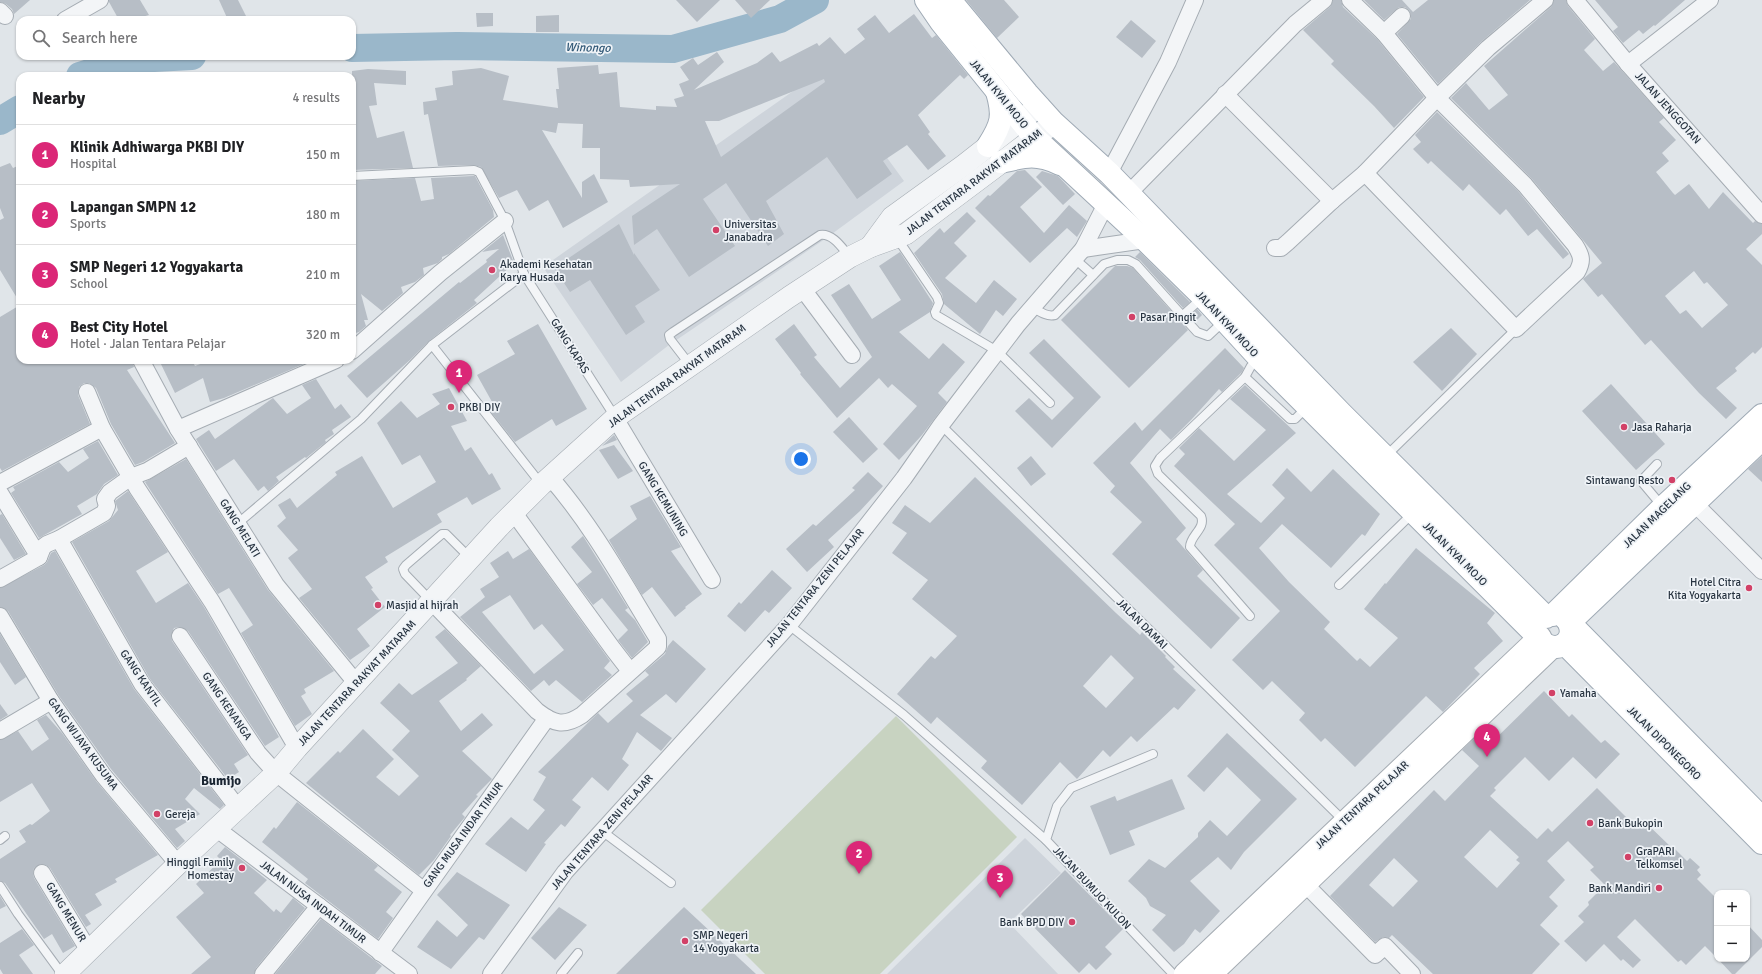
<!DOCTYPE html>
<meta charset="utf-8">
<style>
body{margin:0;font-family:Signika,sans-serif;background:#f2f2f2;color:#202124}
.controls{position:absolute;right:12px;bottom:12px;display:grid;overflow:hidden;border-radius:8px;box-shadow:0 1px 3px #0004}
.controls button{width:36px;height:36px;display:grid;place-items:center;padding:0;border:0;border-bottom:1px solid #e0e0e0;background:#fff;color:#202124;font:20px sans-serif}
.you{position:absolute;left:801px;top:459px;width:14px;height:14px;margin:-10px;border:3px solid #fff;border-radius:50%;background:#1a73e8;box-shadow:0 0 0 6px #1a73e833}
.badge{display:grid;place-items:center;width:26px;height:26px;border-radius:50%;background:#db2777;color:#fff;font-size:13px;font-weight:700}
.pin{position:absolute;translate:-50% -33px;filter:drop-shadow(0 1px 2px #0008)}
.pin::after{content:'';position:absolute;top:21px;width:14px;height:12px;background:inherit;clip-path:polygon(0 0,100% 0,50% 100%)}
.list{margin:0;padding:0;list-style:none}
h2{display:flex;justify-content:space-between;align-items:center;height:52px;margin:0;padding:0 16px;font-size:17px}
h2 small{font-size:13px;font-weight:400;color:#757577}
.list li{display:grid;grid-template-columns:26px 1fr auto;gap:12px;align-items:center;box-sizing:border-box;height:60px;padding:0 16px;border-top:1px solid #e0e0e0}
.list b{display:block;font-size:15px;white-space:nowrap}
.list p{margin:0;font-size:13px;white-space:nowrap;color:#757577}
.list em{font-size:13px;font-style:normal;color:#757577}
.icon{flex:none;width:22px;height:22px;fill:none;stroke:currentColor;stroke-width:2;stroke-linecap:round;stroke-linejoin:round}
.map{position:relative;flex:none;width:1762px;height:974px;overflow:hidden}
.search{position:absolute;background:#fff;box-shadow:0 1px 3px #0004;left:16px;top:16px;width:340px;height:44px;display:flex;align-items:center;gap:10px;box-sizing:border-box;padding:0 14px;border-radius:12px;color:#757577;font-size:15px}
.panel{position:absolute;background:#fff;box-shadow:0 1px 3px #0004;left:16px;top:72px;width:340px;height:292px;border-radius:12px}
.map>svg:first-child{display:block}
.built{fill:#ced4db}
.green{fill:#c8d3c1}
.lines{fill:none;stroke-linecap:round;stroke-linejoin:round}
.river{stroke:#9ab7ca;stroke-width:28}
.building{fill:#b7bec6;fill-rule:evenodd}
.service-casing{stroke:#a5acb3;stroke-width:10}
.minor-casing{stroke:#a5acb3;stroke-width:18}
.tertiary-casing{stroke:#a5acb3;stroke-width:22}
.secondary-casing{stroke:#a5acb3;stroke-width:24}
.primary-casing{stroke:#9faab5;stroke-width:24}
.service{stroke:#f3f5f7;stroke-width:8}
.minor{stroke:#f3f5f7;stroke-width:16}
.tertiary{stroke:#f3f5f7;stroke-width:21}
.secondary{stroke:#fff;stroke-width:22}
.primary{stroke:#fff;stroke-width:22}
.poi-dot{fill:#d24167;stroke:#eff3f7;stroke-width:1.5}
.labels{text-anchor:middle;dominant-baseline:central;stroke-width:3.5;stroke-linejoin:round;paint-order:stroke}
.street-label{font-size:11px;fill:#283441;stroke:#eff3f7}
.poi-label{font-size:11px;fill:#283441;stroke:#eff3f7;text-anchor:start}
.water-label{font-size:12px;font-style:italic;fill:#315876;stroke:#eff3f7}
.quarter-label{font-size:13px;font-weight:bold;fill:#1a2532;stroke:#eff3f7}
</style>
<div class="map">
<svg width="1762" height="974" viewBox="0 0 1762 974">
<rect width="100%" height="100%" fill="#e0e5e9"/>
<g class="built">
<polygon points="823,70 904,181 825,239 669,345 621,382 543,267"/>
<polygon points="1025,838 1061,873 1009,923 1058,974 887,974"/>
</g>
<polygon class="green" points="896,716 1017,837 880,974 765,974 701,910"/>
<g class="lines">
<g class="river">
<polyline points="352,48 457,46 673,49 780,19 815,0"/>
<polyline points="80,76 135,59 192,56"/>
<polyline points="0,121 20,109"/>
</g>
</g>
<g class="building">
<polygon points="0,0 30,0 14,14 12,9 6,4 0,2"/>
<polygon points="109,0 140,0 149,15 131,20 119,20 109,2"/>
<polygon points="219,0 238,0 248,20 228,20"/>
<polygon points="676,0 720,0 697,22"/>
<polygon points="735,0 770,0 751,18"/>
<polygon points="966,0 1004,0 1019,17 997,38"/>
<polygon points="1333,0 1341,0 1343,7 1377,39 1424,97 1394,128 1374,106 1331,64 1334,61 1303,30 1330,7"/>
<polygon points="1364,0 1402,0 1413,12 1428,0 1530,0 1482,41 1438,84 1397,34 1411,19 1411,14 1409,10 1405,7 1399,7 1384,20"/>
<path d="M1554 0H1566L1568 6 1595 39 1584 50 1603 71 1614 62 1664 118 1659 122 1676 140 1662 153 1669 161 1656 172 1673 193 1675 195 1689 184 1709 209 1723 192 1753 223 1755 221 1762 224V234L1746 249 1762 265V347L1755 354 1753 352 1735 368 1737 371 1716 388 1737 408 1726 419 1699 393 1651 340 1645 345 1602 294 1598 297 1583 279 1602 263 1532 179 1451 98 1466 83 1489 110 1508 95 1484 66 1551 7ZM1694 271 1704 284 1707 282 1728 305 1702 328 1686 310 1680 314 1665 296Z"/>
<polygon points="1595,0 1685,0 1655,26 1654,25 1643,34 1639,30 1623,43 1613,31 1618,27"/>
<polygon points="476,13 493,13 493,26 477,27"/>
<path d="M914 14 932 38 936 35 968 75 964 79 960 75 918 115 930 132 928 134 946 156 928 170 907 145 883 161 892 174 857 199 827 157 766 201 784 234 768 246 726 183 703 199 735 246 689 277 657 229 634 245 632 216 680 184 630 187 629 180 600 179V148H582L583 124 558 123 556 133 542 130 582 198V182L594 174 608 202 563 228 548 200 529 211 517 190 499 198 481 167 474 165 438 166 428 114 424 115 423 102 437 100 435 88 453 85 452 71 481 68 509 76 503 100 558 108 556 89H559L557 68 598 65 599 74 617 72 620 107 656 110V106L677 107 674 99 684 96 679 84 689 80 680 67 693 58 698 65 717 52 724 62 694 90 757 63 772 52 780 62 817 43 819 46 830 37 845 54 865 39 857 29 875 15 889 33ZM824 79 825 82 721 157 705 121H719Z"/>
<polygon points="559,15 559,32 536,32 536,16"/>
<polygon points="1131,20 1156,41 1142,58 1116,37"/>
<polygon points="368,69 406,71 406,85 374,83 377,105 369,106 377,138 404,131 413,168 352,170 352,71"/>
<polygon points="1437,112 1518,191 1569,254 1563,259 1537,229 1528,236 1506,209 1500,215 1469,184 1463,191 1431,161 1428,164 1413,149 1421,142 1415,135"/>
<polygon points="10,163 13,168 20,165 20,303 0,270 0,220 4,218 0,208 0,167"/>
<polygon points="1025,170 1042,187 1020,207 1044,233 1069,205 1087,221 1077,237 1067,228 1030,263 975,208 988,195 990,196 1017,171"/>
<polygon points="1042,171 1058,176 1075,194 1063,205 1036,177"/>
<polygon points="473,176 475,176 493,210 494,217 449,254 442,257 442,259 438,263 423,268 424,275 415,282 401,287 403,293 382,311 361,294 368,320 364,320 366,326 359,332 352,334 352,181 415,178 421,201 434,199 431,178"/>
<polygon points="967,212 976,221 954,243 967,256 945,278 976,303 994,280 1017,299 1003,316 996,310 980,334 944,304 942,294 914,253 940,228 944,233"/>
<polygon points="619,224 634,255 634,253 660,290 635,306 645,322 626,335 590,280 570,292 554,268"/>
<polygon points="503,235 514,263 474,300 477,303 429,341 410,360 367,398 347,376 459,282 460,283 487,262 486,260 499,249 482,252"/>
<polygon points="900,252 933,303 930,312 899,332 929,359 943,343 965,362 938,393 947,402 922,435 899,460 883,444 917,406 892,384 888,388 879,378 837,418 800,374 801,373 775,339 794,324 817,355 814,357 840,388 872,357 831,295 849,284 872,319 901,300 879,266"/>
<polygon points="1140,252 1190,302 1183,308 1140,260 1135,257"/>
<polygon points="1115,266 1127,266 1133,268 1188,330 1129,388 1061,320"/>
<polygon points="20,305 20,360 132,360 134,367 127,370 175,443 143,462 135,465 111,424 96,388 89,383 84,383 79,387 78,395 90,424 2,471 0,468 0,317"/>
<polygon points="1197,309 1202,315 1195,322 1190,316"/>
<polygon points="538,324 587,409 556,426 552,419 515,442 491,412 496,409 477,375 515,354 507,341"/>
<polygon points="1451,328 1477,354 1442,391 1413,362"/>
<polygon points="1044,339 1101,397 1052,448 1015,411 1029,398 1052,420 1074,398 1029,353"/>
<polygon points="1225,348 1244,368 1242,372 1222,392 1219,389 1191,420 1171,440 1160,429 1130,463 1186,528 1176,539 1203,570 1197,576 1240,618 1211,649 1112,554 1142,522 1110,492 1115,486 1093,463 1135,422 1142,431"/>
<polygon points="159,360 192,360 195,366 211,360 304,360 306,363 224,398 210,402 203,378 175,393"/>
<polygon points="316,379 335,409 341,404 351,417 332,430 334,434 325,440 326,442 306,458 305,457 276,477 279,481 268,491 264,486 258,491 234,459 216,471 196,439 209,430 215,439 273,398 287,414 311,398 302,385"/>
<polygon points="1611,384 1665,444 1636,470 1582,411"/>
<polygon points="1245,385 1296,433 1227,494 1261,523 1285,498 1272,485 1287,468 1311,492 1333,469 1380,514 1365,536 1362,534 1331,568 1282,524 1259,548 1289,582 1330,622 1324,629 1357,661 1360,658 1370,667 1398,638 1364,609 1385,583 1386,584 1416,548 1495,613 1487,623 1503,641 1474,668 1480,674 1443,712 1426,696 1355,767 1325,738 1321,742 1299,720 1305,713 1272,681 1263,690 1232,660 1280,611 1214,545 1235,524 1174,466 1185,454 1179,448 1199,428 1234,461 1266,430 1230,399"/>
<polygon points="449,388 467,421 451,426 465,451 471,447 489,475 492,473 501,489 472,505 467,497 437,514 442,522 385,557 388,562 365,577 373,588 371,589 385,607 357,629 370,646 350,660 299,598 312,589 288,558 298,550 277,526 286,518 278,505 290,498 297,508 337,475 335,472 362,456 393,508 436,482 420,455 402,465 377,423 401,401 417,418 440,404 432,394"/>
<polygon points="849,417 878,449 863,463 833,432"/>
<polygon points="614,435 617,440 602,446"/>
<polygon points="98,441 118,475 104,484 97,494 77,506 82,514 39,538 11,493 15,490 13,487 59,462 68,472 89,458 83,449"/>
<polygon points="614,445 633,471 618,479 599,450"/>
<polygon points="1031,456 1046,474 1031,486 1017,468"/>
<polygon points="1762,456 1762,482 1748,469"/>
<polygon points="186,459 268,590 334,671 304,689 306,693 301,696 312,714 295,726 241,633 253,625 229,588 218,594 145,482"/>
<polygon points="868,472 883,486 860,511 828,540 834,547 807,572 786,549 813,524 816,526 855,490 852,488"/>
<path d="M975 477 1116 613 1140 635 1142 632 1166 656 1165 657 1175 667 1173 669 1196 690 1178 710 1174 707 1137 742 1131 736 1110 757 1103 750 1077 779 1060 762 1022 805 981 768 987 761 937 717 931 724 897 694 931 656 935 659 957 636 912 599 928 580 892 553 907 533 892 523 905 505 930 523ZM1111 655 1134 678 1106 708 1083 686Z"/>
<polygon points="128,491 168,552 136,571 156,603 188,583 204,607 279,737 265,746 188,631 180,627 174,628 171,636 172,641 248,755 234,764 239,772 228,779 150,679 72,542 109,521 118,510 115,501"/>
<polygon points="650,496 681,547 671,551 702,594 685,607 686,608 675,617 652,587 642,595 609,540 637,519 630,506"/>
<polygon points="2,514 26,554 14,560 0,538 0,515"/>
<polygon points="583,536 628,608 625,610 635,620 648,642 632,658 618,640 628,630 602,598 593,605 577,584 592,572 571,547"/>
<path d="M529 549 610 661 604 668 612 675 582 702 556 680 549 686 544 680 531 691 460 617 485 597 480 589 499 577 490 563 508 551 513 559ZM510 595 534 630 542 624 564 650 534 674 482 612Z"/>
<polygon points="55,551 134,689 224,805 220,809 194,788 185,799 200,814 175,829 185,841 177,848 111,769 59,696 8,611 0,607 0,588 44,565 47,562 51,553"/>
<polygon points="772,570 792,588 769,613 765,610 745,632 727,616 739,602 741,604"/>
<polygon points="445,629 481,666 466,679 467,680 439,701 461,731 482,713 493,725 462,751 492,779 476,795 478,796 462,814 465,817 450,835 451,836 434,860 419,875 306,783 338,751 340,753 363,729 394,759 376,777 399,796 419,776 392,750 410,731 380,703 399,683 412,695 458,663 435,637"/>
<polygon points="0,634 26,677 15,685 0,662"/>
<polygon points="673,640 706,669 676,703 666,694 640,715 672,738 661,751 637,732 622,759 629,765 608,791 592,777 572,800 581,807 565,827 561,824 544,843 546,844 526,872 485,844 511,817 528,830 545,810 533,800 546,777 538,772 598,713 608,723 633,701 626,694 649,675 645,671 665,654 668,646"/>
<path d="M1544 691 1569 717 1572 714 1601 743 1605 740 1620 754 1596 779 1573 757 1549 781 1525 757 1494 788 1496 790 1490 796 1537 839 1548 828 1552 832 1597 788 1635 826 1642 819 1672 848 1673 847 1687 861 1690 858 1700 867 1697 870 1701 875 1697 879 1717 899V958L1705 946 1686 965 1681 960 1678 962 1635 919 1617 937 1641 960 1633 968 1623 959 1621 961 1604 944 1586 962 1564 941 1584 922 1578 916 1589 905 1588 902 1605 885 1590 870 1594 867 1568 841 1547 861 1565 880 1549 897 1558 906 1540 925 1560 944 1532 974H1433L1392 935 1389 938 1383 937 1375 942 1330 896 1434 790 1445 801 1479 766 1462 750 1480 733 1491 743ZM1490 830 1519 857 1516 860 1520 863 1497 888 1464 857ZM1394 858 1418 881 1393 907 1369 885Z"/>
<polygon points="0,704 8,715 0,720"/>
<polygon points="46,715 62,733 96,781 158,855 115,879 117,882 95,894 102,905 85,915 91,924 86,927 50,868 46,865 41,864 34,868 33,873 34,878 75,946 63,953 52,934 44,939 5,883 0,881 0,859 26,842 19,831 30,824 32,825 50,811 32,783 0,802 0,740 18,731 32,751 49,739 37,720"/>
<polygon points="1227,733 1297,799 1244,852 1231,870 1218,857 1190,881 1220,911 1200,933 1195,929 1184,944 1174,952 1152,930 1166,915 1150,906 1146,898 1128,881 1149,859 1165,868 1198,837 1198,833 1210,820 1227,836 1261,800 1227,767 1204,792 1187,776"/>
<polygon points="1172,779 1185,809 1129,831 1135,845 1110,855 1090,806 1115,796 1117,801"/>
<polygon points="297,802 378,866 374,870 402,892 386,912 393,918 378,939 305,883 308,879 262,842 274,827 276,829"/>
<polygon points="225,847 267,880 254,893 274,912 276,909 281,913 293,898 305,908 256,968 254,974 191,974 211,957 176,917 204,893 196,884 221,860 217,856"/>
<polygon points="1065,870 1123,929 1105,947 1112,954 1096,970 1089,963 1079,973 1021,914"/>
<polygon points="457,872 510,905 484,940 479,937 451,969 417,947 437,920 457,937 468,925 437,895"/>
<polygon points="0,896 6,906 0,909"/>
<polygon points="559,907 587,925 555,960 531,938"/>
<polygon points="684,907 756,974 616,974"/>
<polygon points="321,919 382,966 375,974 275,974"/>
<polygon points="1747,924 1762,940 1762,947 1735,974 1732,974 1718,959 1747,959"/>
<polygon points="22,929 34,945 19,955 33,974 3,974 0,969 0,943"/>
</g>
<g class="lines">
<g class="service-casing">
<g id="service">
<polyline points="352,176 474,170 479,172 505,221 524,274 615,417"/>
<polyline points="897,238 937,297 939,303 935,312 936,315 997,351 1050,403"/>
<polyline points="1075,259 1093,275"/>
<path d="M1032 307C1039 311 1046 317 1055 315L1104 264 1117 260H1128L1136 264 1197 332 1208 336 1224 321"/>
<polyline points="1183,315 1202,298"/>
<polyline points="432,345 541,484"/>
<path d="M690 365 670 339 669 335 673 332 820 235C833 233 842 248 850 257"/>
<polyline points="1245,377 1290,419 1295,419 1306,408"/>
<polyline points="941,425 1344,821"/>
<polyline points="1386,456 1516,329"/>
<polyline points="1657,464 1641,481 1662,506"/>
<polyline points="237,524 361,419 432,345 524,274"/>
<polyline points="1339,585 1413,513"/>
<polyline points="431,601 405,574 403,569 406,565 442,534 446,534 470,558"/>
<path d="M1250 616 1190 547C1190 535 1206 529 1201 516L1158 474 1155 466 1160 458 1245 377 1251 366 1258 359"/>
<polyline points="789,625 904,715 1046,840"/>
<polyline points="1153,754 1071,788 1057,806 1046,840 1173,974"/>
<polyline points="602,831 671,883"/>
<polyline points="0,840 5,836"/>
<polyline points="0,886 18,914 62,974"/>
<polyline points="561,974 578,953"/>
</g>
</g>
<g class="minor-casing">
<g id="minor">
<polyline points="1350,0 1384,33 1402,16"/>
<polyline points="1575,0 1628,64 1762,215"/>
<polyline points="0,11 5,16"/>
<polyline points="65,20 100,0"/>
<polyline points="1628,64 1710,0"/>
<polyline points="1225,94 1332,201"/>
<polyline points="1109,173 1168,62 1195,0"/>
<path d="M1365 173 1516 329 1577 272C1583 261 1582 256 1575 245L1525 185 1437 98 1384 33"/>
<polyline points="1129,193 1295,24 1324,0"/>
<polyline points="1275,248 1281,248 1288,242 1332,201 1365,173 1437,98 1488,48 1545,0"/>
<polyline points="1083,249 1145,240"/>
<polyline points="802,288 852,355"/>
<polyline points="352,351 440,273 505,221"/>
<polyline points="141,360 178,429 276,585 357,684"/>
<polyline points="87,392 102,428 137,488 212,602 297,748"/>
<polyline points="615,418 712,580"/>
<polyline points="178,429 336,360"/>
<polyline points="0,483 102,428"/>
<polyline points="0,493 39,557"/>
<polyline points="1694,503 1762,571"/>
<polyline points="514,513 613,649 630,671"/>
<polyline points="59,539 142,684 238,808"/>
<polyline points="0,579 39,557 43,547 47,544 59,539 104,513 107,506 105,499 110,492 131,477 147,471 189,446"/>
<path d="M432 602 537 711C554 724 564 727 582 715L658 647V639C624 584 593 526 550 477"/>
<polyline points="0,616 51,701 103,775 178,864"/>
<polyline points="180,636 258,753 276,773 423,890"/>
<polyline points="0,731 51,701"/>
<polyline points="217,829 409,974"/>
<polyline points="42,873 89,951"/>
<polyline points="1304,883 1375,955 1385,946 1412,974"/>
<polyline points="380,953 547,718"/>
<polyline points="263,974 319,906"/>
<polyline points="491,974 565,872 789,625 904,478 941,425 1018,324 1083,249 1106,204"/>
</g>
</g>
<g class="tertiary-casing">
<g id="tertiary">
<polyline points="870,247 892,217 964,165 1039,106"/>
<polyline points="65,974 178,864 276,773 297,748 499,527 541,485 615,418 789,297 850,257 870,247 906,234 1054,123"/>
</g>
</g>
<g class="secondary-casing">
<g id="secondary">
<polyline points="1185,974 1540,637"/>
<polyline points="1211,974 1552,647"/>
</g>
</g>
<g class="primary-casing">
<g id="primary">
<path d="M926 0 941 22 1034 137 1145 240 1203 297 1259 358 1545 644C1560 653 1576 640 1569 623"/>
<polyline points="950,0 1027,93 1054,123 1109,173 1341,413 1546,617"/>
<path d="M988 146C1002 124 1004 116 997 92"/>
<path d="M1001 162C1026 156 1036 153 1060 164"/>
<polyline points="1553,615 1663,507 1762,415"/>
<polyline points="1565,618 1762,818"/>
<polyline points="1569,623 1762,439"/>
<polyline points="1565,644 1762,843"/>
</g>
</g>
<use href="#service" class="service"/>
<use href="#minor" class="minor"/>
<use href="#tertiary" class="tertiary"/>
<use href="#secondary" class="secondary"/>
<use href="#primary" class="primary"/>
</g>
<g class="poi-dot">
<circle cx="716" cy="230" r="4"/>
<circle cx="492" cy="270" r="4"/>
<circle cx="1132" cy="317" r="4"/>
<circle cx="451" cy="407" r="4"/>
<circle cx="1624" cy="427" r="4"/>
<circle cx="1672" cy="480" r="4"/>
<circle cx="1749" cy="588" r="4"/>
<circle cx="378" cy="605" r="4"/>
<circle cx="1552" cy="693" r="4"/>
<circle cx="157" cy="814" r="4"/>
<circle cx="1590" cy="823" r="4"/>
<circle cx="1628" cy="857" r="4"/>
<circle cx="242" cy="868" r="4"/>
<circle cx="1659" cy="888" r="4"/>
<circle cx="1072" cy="922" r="4"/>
<circle cx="685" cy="941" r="4"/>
</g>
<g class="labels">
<g class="street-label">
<text transform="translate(999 94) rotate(51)">JALAN KYAI MOJO</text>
<text transform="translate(1668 108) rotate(48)">JALAN JENGGOTAN</text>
<text transform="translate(974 182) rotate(-37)">JALAN TENTARA RAKYAT MATARAM</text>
<text transform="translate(1227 324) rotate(47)">JALAN KYAI MOJO</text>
<text transform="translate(570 346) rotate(58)">GANG KAPAS</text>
<text transform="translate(677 376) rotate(-36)">JALAN TENTARA RAKYAT MATARAM</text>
<text transform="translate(663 499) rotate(59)">GANG KEMUNING</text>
<text transform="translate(1657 515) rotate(-44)">JALAN MAGELANG</text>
<text transform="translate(240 528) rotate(58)">GANG MELATI</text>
<text transform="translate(1455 554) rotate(45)">JALAN KYAI MOJO</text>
<text transform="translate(815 588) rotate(-51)">JALAN TENTARA ZENI PELAJAR</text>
<text transform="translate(1142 624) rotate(45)">JALAN DAMAI</text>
<text transform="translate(141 678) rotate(56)">GANG KANTIL</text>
<text transform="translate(357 683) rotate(-47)">JALAN TENTARA RAKYAT MATARAM</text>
<text transform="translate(227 706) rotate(56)">GANG KENANGA</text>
<text transform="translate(1664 743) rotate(45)">JALAN DIPONEGORO</text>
<text transform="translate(83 744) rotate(54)">GANG WIJAYA KUSUMA</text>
<text transform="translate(1362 805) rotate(-43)">JALAN TENTARA PELAJAR</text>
<text transform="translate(602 832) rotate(-49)">JALAN TENTARA ZENI PELAJAR</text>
<text transform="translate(463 835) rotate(-54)">GANG MUSA INDAR TIMUR</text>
<text transform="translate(1092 888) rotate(47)">JALAN BUMIJO KULON</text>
<text transform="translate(313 902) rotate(37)">JALAN NUSA INDAH TIMUR</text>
<text transform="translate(66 912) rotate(59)">GANG MENUR</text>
</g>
<g class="poi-label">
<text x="724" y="224">Universitas<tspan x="724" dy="13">Janabadra</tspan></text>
<text x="500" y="264">Akademi Kesehatan<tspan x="500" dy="13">Karya Husada</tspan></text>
<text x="1140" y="317">Pasar Pingit</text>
<text x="459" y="407">PKBI DIY</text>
<text x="1632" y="427">Jasa Raharja</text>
<text x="1664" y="480" text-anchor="end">Sintawang Resto</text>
<text x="1741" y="582" text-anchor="end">Hotel Citra<tspan x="1741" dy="13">Kita Yogyakarta</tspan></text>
<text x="386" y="605">Masjid al hijrah</text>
<text x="1560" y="693">Yamaha</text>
<text x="165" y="814">Gereja</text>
<text x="1598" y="823">Bank Bukopin</text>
<text x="1636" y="851">GraPARI<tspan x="1636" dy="13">Telkomsel</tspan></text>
<text x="234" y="862" text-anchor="end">Hinggil Family<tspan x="234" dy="13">Homestay</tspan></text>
<text x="1651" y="888" text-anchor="end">Bank Mandiri</text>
<text x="1064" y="922" text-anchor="end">Bank BPD DIY</text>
<text x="693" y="935">SMP Negeri<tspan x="693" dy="13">14 Yogyakarta</tspan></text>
</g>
<g class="water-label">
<text transform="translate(588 48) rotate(1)">Winongo</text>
</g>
<g class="quarter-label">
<text x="221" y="781">Bumijo</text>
</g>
</g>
</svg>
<div class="controls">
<button>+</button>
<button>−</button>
</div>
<div class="you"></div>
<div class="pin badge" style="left:459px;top:393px">1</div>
<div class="pin badge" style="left:859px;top:874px">2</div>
<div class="pin badge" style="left:1000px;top:898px">3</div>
<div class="pin badge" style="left:1487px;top:757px">4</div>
<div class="search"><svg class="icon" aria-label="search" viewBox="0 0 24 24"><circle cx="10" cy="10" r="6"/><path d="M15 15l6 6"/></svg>Search here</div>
<section class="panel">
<h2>Nearby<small>4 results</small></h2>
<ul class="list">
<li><span class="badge">1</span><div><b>Klinik Adhiwarga PKBI DIY</b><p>Hospital</p></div><em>150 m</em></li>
<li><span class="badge">2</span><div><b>Lapangan SMPN 12</b><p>Sports</p></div><em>180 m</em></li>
<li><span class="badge">3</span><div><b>SMP Negeri 12 Yogyakarta</b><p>School</p></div><em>210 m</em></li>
<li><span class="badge">4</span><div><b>Best City Hotel</b><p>Hotel · Jalan Tentara Pelajar</p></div><em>320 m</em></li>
</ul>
</section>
</div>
